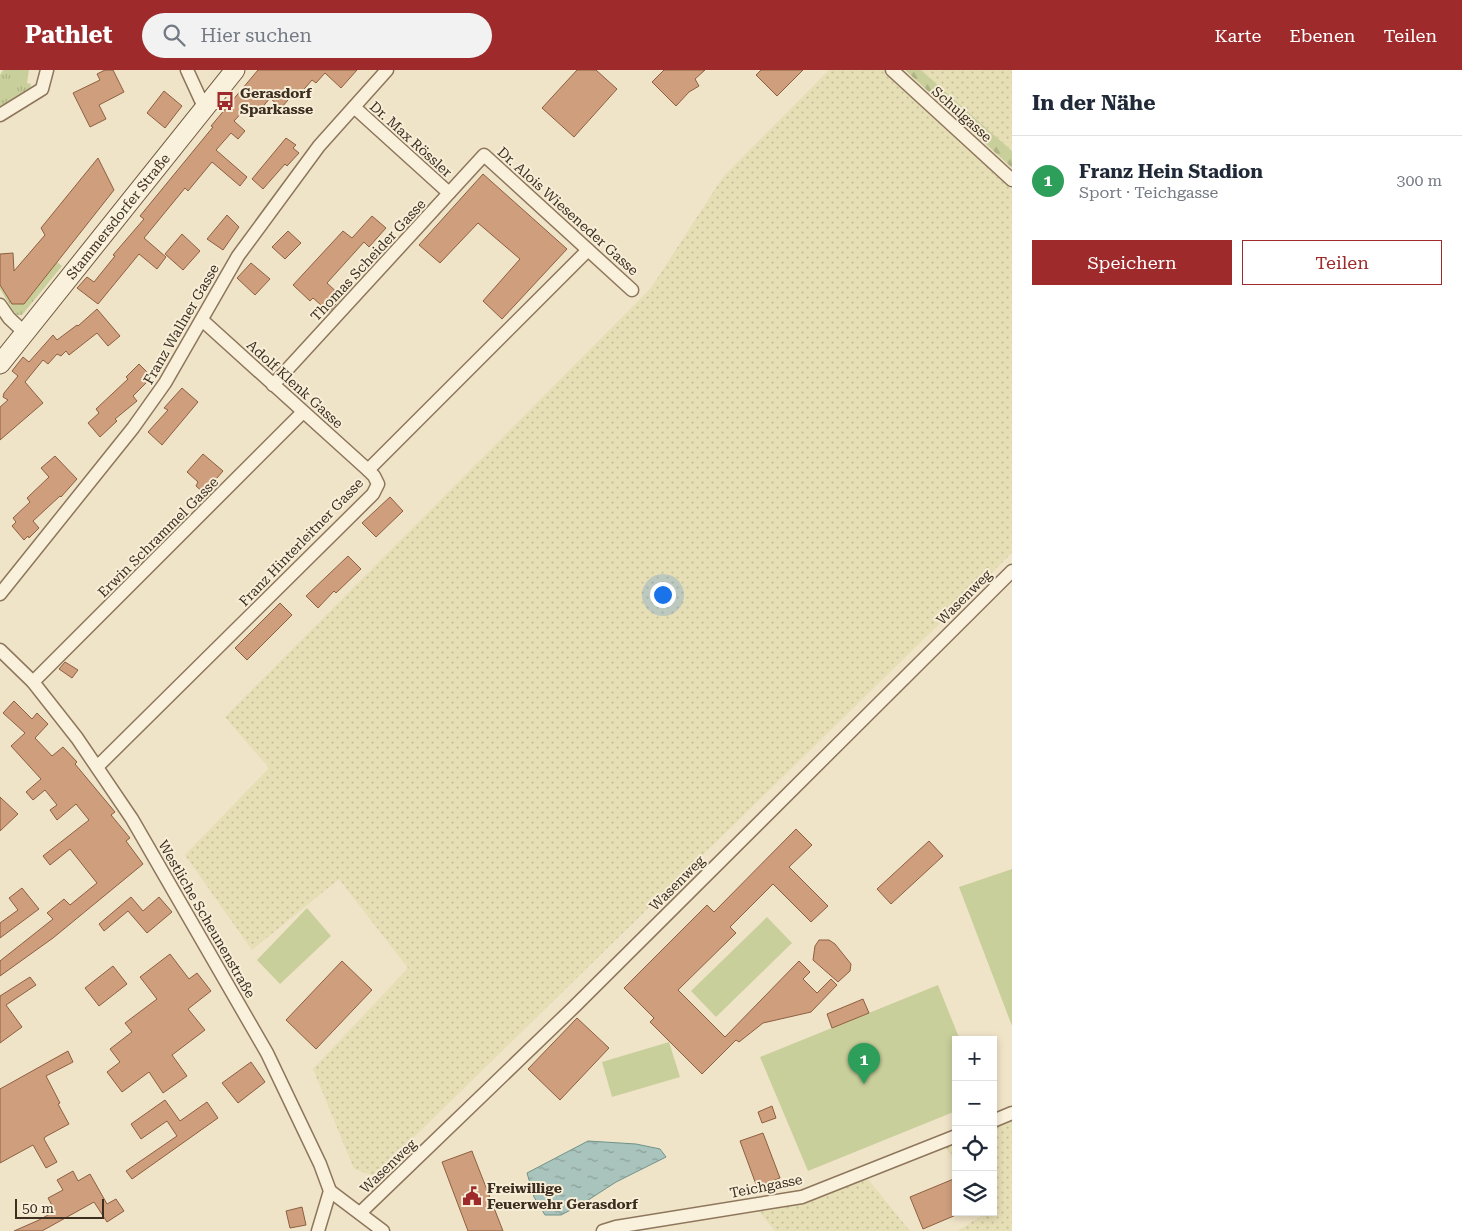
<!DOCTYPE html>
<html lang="de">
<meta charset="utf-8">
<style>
body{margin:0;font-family:"Roboto Serif",serif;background:#f2f2f3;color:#1f2937}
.controls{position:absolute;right:15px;bottom:15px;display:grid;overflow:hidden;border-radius:0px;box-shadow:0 2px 8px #0003}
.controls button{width:45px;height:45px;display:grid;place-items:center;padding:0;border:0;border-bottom:1px solid #e0e1e3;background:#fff;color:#1f2937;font:25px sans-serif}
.scale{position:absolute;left:15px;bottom:12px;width:89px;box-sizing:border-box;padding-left:5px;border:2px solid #3d2e20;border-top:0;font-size:14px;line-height:18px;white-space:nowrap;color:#3d2e20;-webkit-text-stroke:4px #f7eed8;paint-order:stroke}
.you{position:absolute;left:662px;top:524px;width:18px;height:18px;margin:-12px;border:4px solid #fff;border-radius:50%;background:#1a73e8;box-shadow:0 0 0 8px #1a73e833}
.badge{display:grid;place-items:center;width:32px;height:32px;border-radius:50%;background:#9e2a2b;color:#fff;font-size:16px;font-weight:700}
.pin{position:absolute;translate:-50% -41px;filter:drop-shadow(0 1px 2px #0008)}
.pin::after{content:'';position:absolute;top:26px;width:18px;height:15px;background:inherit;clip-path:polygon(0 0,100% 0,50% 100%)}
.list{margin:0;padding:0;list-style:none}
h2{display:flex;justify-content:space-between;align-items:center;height:65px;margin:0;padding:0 20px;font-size:21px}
h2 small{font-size:16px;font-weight:400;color:#747a83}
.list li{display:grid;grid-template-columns:32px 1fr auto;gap:15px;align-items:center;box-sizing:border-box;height:90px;padding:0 20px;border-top:1px solid #e0e1e3}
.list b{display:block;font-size:19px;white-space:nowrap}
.list p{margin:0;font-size:16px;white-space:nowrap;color:#747a83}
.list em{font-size:16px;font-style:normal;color:#747a83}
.actions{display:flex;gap:10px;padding:15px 20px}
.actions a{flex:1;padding:11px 0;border:1px solid #9e2a2b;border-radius:0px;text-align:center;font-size:18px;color:#9e2a2b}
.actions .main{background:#9e2a2b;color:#fff}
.icon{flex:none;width:28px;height:28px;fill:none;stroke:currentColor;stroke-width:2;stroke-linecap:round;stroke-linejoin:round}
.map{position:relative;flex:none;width:1012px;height:1161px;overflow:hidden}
header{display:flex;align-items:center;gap:30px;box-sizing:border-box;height:70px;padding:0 25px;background:#9e2a2b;color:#fff}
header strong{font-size:24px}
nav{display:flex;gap:28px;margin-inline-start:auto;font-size:18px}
.search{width:350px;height:45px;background:#f2f2f3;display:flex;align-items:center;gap:12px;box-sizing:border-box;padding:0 18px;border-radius:28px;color:#747a83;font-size:19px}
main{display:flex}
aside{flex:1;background:#fff}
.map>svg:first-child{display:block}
.farmland{fill:url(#farmland-dots)}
.grass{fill:url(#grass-tufts)}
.forest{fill:url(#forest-firs)}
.pitch{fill:#c9cf9b}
.water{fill:url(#water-ripples);stroke:#6f938a}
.building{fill:#cf9f7d;stroke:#8d5f41}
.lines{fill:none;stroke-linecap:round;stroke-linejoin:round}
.street-casing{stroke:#8d765c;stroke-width:15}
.secondary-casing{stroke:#6f573f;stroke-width:21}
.street{stroke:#faf1dc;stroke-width:12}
.secondary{stroke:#faf1dc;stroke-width:19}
.labels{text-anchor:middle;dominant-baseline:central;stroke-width:4;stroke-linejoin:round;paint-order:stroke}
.poi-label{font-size:14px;font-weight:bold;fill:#3d2e20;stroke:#f7eed8;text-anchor:start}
.street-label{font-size:14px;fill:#3d2e20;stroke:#f7eed8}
</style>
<header>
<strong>Pathlet</strong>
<div class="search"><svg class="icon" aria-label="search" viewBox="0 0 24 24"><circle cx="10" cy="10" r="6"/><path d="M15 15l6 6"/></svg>Hier suchen</div>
<nav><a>Karte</a><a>Ebenen</a><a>Teilen</a></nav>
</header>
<main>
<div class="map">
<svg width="1012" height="1161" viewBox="0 0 1012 1161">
<defs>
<pattern id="farmland-dots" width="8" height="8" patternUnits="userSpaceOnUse" patternTransform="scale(1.25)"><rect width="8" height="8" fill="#e6deb5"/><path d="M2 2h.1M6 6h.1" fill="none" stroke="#c6bf9b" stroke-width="1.8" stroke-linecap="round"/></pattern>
<pattern id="grass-tufts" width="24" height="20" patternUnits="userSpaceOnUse" patternTransform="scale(1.25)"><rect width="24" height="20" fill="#c9cf9b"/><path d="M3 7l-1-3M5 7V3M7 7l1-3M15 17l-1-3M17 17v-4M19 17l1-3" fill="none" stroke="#aeb285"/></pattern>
<pattern id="forest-firs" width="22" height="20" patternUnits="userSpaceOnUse" patternTransform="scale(1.25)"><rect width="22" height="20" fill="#c9cf9b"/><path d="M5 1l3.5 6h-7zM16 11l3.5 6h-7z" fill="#aeb285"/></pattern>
<pattern id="water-ripples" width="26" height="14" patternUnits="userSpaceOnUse" patternTransform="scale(1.25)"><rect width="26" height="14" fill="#a9c4bc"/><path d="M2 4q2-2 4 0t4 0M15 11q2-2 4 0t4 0" fill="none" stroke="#8ba098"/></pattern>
</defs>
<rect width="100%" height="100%" fill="#f0e4c8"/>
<g class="farmland">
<polygon points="829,0 883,0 1012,120 1012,483 374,1106 354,1099 313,999 408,898 339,809 252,880 185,785 269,698 225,647 651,218 723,107"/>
<polygon points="921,0 1012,0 1012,81"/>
<polygon points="1012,1051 1012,1161 957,1161 988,1142 993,1142 993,1058"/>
<polygon points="956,1073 956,1093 945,1077"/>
<polygon points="867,1108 910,1161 775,1161 758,1140 800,1135"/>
</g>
<g class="grass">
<polygon points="3,0 29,0 27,13 31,14 30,19 0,38 0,5"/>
<polygon points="57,192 62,196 22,245 16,245 0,219 0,215 12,234"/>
</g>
<polygon class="forest" points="905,0 921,0 1012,81 1012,98"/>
<g class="pitch">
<polygon points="1012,799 1012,956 959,817"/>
<polygon points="307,838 331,866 280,914 257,890"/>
<polygon points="767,847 792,873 716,947 691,921"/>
<polygon points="938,915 960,970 956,970 956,1041 808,1101 760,987"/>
<polygon points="669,972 680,1007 612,1027 602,992"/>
</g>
<polygon class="water" points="588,1071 636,1074 660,1079 666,1087 616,1112 582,1134 561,1145 545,1145 534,1127 527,1103"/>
<g class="building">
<polygon points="105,0 113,0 124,22 99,35 106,49 90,57 73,23 100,10 97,4"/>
<polygon points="258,0 357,0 341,18 325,3 316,13 312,10 299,25 295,22 281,38 270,28 256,45 247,37 234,51 245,61 238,69 231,63 216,80 247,107 240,116 212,92 188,121 185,118 144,168 166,187 157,199 139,184 98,234 77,218 87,207 94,212 115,186 113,185 144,149 140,146 213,57 211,56"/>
<polygon points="577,0 596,0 617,19 574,67 542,38"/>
<polygon points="664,0 705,0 695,9 699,16 689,22 676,36 652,12"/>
<polygon points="761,0 803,0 777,26 756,5"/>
<polygon points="164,21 182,36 165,58 147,43"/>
<polygon points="286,68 296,75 293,78 299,83 287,96 285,94 263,119 252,109"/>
<polygon points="98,88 114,120 24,234 12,234 0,215 0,184 13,183 14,201 45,165 41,158"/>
<polygon points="483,104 567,179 502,249 483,231 520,189 478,153 440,193 419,175"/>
<polygon points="227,145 239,157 223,180 207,169"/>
<polygon points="372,146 386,158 369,177 364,172 327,213 342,227 329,242 313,228 310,231 293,215 343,161 352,168"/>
<polygon points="288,161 301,173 285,189 272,177"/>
<polygon points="182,164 200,181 183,200 165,184"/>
<polygon points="251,193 270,209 255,225 237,208"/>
<polygon points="97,239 120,266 108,276 97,263 69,285 66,281 61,286 57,284 48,294 43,290 25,312 43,333 0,370 0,337 8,330 3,327 4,323 18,306 12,301 23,287 29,292 53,265 57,270 77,255 78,256"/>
<polygon points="139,294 152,307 133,326 137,331 115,349 117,351 100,367 88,353 99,343 96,339 128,309 126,307"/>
<polygon points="182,318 198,332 162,375 148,362 168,340 164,338"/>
<polygon points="203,384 223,401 204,423 196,416 198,412 187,402"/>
<polygon points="55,386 77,409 61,427 60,426 33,451 39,458 29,468 28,466 24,470 12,456 16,452 13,448 30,432 27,428 49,407 41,398"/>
<polygon points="390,427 403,441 376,467 362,453"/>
<polygon points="348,486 361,499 336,523 334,521 318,538 306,526"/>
<polygon points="280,533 292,545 247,590 235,578"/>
<polygon points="65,592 78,600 72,608 59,599"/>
<polygon points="14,631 32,649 37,643 48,654 35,668 52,686 63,677 77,692 75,694 115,742 111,745 130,768 126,771 143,794 53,868 0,906 0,891 53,849 47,843 64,829 70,835 97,813 70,779 50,795 43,786 89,750 76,734 57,750 50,740 57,735 45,720 33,730 26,722 41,709 11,676 25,663 3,643"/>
<polygon points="0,727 18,744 0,761"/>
<polygon points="796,759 812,775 789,797 828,836 811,852 773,814 730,857 736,863 678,920 725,967 799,891 810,902 803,909 817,923 831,909 837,915 811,942 763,953 739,972 736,970 702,1004 650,952 654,948 624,918 707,835 714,842"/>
<polygon points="929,771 943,786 891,834 877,819"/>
<polygon points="22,818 39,839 0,868 0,853 18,840 9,828"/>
<polygon points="131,827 143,841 159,827 172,842 147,863 128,841 104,861 99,854"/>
<polygon points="819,870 829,870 835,874 851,894 850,901 838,912 813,890 815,876"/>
<polygon points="170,884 189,909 197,903 211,921 188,939 205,960 172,985 187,1006 163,1023 149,1002 122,1022 107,1002 120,992 110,979 132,962 125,953 157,929 140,907"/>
<polygon points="342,891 372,920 316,979 286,950"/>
<polygon points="113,896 127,914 99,936 85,918"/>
<polygon points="30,907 36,915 6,935 22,957 0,973 0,926"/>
<polygon points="863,929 869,943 832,958 827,944"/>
<polygon points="577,948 609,978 560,1030 528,999"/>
<polygon points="68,981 73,992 46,1006 60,1033 58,1034 69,1054 45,1067 44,1069 57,1092 46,1098 33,1075 0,1093 0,1019"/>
<polygon points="251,992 265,1012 238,1033 222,1013"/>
<polygon points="165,1030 180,1051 207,1032 218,1048 132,1109 126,1101 177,1066 167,1051 141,1069 131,1054"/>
<polygon points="772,1036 776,1048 762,1053 758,1042"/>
<polygon points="763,1063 780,1108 757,1117 740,1071"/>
<polygon points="472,1081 473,1084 503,1161 468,1161 442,1092"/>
<polygon points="73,1101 78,1111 90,1104 107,1134 116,1129 124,1141 107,1152 94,1132 42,1161 14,1161 39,1150 55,1141 48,1128 63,1120 57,1110"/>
<polygon points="956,1108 956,1145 923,1159 910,1127"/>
<polygon points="302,1137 306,1155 290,1158 286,1141"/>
</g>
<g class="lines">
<g class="street-casing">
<g id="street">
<polyline points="187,0 204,37"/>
<polyline points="892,0 1012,110"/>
<polyline points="354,37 449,123"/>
<polyline points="0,45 42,19 47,0"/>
<polyline points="0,235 9,248 25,263"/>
<polyline points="202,250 368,400"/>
<polyline points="273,315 484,85 632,220"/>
<polyline points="0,524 133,358 165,313 238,186 319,76 387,0"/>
<polyline points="0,580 33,612 77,668 132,749 267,983 320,1094 330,1121 318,1161"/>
<polyline points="33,612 303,342"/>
<polyline points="97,697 373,424 378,414 374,406 368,400 588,180"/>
<polyline points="993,1051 1012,1043"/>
<polyline points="330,1121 383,1161"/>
<polyline points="360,1143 575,936 1012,501"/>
<polyline points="603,1161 616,1157 802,1127 956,1066"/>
</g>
</g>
<g class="secondary-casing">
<g id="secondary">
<path id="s1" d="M0 294 235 0"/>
</g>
</g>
<use href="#street" class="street"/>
<use href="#secondary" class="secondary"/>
</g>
<defs>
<g id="bus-bare" transform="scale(1.5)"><path d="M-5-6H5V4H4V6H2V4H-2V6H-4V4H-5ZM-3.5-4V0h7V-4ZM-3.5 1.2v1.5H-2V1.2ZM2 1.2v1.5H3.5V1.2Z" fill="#9e2a2b" stroke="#f7eed8" stroke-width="2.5" paint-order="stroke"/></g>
<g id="civic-bare" transform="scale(1.5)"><path d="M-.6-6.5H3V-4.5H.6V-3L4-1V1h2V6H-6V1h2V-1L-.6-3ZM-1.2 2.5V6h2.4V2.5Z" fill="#9e2a2b" stroke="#f7eed8" stroke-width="2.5" paint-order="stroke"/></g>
</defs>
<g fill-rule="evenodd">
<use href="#bus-bare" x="225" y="31"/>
<use href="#civic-bare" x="472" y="1126"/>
</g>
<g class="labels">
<g class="poi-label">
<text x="240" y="23">Gerasdorf<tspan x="240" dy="16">Sparkasse</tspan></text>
<text x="487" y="1118">Freiwillige<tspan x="487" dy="16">Feuerwehr Gerasdorf</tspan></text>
</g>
<g class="street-label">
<text transform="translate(962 44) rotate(42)">Schulgasse</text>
<text transform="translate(411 69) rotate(42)">Dr. Max Rössler</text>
<text transform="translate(568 141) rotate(42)">Dr. Alois Wieseneder Gasse</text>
<text stroke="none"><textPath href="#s1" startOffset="189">Stammersdorfer Straße</textPath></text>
<text transform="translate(368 190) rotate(-47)">Thomas Scheider Gasse</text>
<text transform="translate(181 254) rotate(-60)">Franz Wallner Gasse</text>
<text transform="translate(295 314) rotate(42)">Adolf Klenk Gasse</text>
<text transform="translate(158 467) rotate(-45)">Erwin Schrammel Gasse</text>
<text transform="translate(301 472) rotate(-46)">Franz Hinterleitner Gasse</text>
<text transform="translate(964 527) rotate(-45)">Wasenweg</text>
<text transform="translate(677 813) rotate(-45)">Wasenweg</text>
<text transform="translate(207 849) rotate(60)">Westliche Scheunenstraße</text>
<text transform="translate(388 1096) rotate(-44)">Wasenweg</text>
<text transform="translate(766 1116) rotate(-11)">Teichgasse</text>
</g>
</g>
</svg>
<div class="controls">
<button>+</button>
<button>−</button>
<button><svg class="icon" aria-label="locate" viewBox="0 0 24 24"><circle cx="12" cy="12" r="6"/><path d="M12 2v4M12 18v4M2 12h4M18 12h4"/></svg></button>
<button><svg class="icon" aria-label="layers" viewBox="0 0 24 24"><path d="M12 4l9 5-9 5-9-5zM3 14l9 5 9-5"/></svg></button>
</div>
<div class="scale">50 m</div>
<div class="you"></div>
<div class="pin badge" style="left:864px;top:1014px;background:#2e9e5b">1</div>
</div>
<aside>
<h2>In der Nähe<small></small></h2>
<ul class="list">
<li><span class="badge" style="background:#2e9e5b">1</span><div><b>Franz Hein Stadion</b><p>Sport · Teichgasse</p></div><em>300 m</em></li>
</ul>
<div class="actions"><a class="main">Speichern</a><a>Teilen</a></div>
</aside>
</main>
